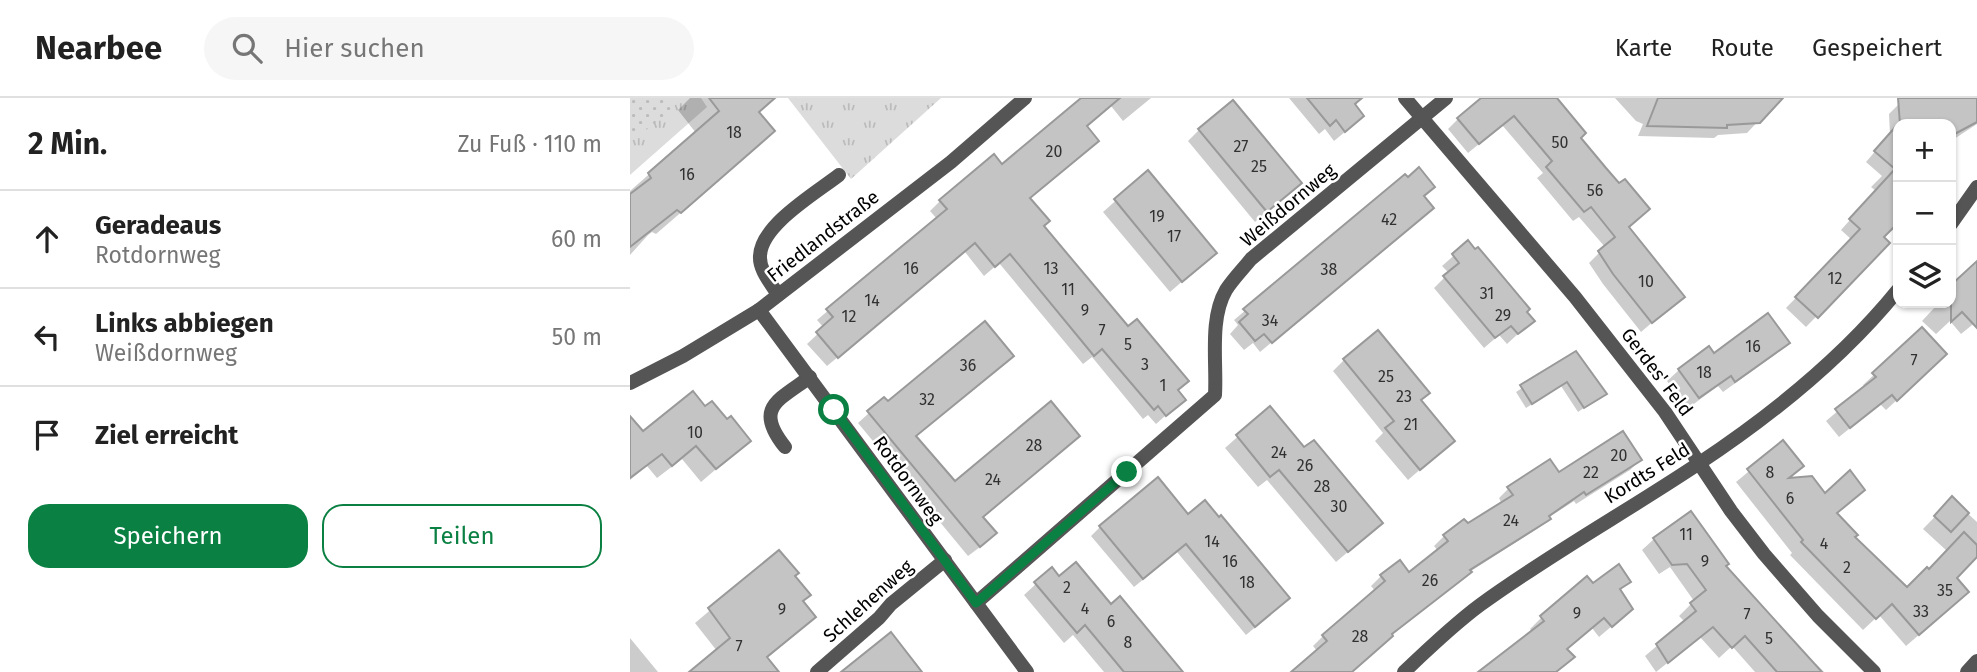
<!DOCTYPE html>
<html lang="de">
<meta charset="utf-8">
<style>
body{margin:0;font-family:"Fira Sans",sans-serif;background:#f6f6f6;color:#222}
.controls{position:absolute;right:21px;top:21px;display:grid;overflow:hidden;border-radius:14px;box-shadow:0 2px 5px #0004}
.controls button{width:63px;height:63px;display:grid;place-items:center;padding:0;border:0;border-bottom:2px solid #e0e0e0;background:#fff;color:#222;font:35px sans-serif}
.stop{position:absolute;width:21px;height:21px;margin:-16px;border:5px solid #0b8043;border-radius:50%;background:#fff}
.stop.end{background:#0b8043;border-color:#fff;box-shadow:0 2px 7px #0008}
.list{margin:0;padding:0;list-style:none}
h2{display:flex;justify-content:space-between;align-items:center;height:91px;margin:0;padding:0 28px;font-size:30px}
h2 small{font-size:23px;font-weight:400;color:#767676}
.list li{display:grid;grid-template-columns:46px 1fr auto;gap:21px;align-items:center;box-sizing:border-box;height:98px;padding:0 28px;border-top:2px solid #e0e0e0}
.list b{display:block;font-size:26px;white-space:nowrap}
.list p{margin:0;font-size:23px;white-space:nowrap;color:#767676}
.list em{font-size:23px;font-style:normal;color:#767676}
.actions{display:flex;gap:14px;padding:21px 28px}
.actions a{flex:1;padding:16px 0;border:2px solid #0b8043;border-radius:21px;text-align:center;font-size:24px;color:#0b8043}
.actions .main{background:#0b8043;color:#fff}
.icon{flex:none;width:38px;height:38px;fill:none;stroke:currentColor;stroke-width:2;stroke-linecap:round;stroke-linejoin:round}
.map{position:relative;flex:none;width:1347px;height:574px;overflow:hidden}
header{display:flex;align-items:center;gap:42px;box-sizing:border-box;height:98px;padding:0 35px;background:#fff;border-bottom:2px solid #e0e0e0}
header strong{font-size:33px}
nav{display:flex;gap:38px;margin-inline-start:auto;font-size:24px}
.search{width:490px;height:63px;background:#f6f6f6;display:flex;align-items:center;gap:18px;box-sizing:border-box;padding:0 24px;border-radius:38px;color:#767676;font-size:26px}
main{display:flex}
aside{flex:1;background:#fff}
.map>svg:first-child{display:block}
.grass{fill:url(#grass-tufts)}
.park{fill:url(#park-dots)}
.shadow{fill:#0003}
.building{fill:#c4c4c4;stroke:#999;stroke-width:2}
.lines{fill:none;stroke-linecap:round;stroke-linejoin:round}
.service{stroke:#555;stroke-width:14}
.minor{stroke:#555;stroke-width:14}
.tertiary{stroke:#555;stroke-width:14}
.route{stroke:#0b8043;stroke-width:9}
.labels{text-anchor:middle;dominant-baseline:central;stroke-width:5;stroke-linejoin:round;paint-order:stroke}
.number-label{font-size:16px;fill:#313131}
.street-label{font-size:19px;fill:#000;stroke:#fff}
</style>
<header>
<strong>Nearbee</strong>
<div class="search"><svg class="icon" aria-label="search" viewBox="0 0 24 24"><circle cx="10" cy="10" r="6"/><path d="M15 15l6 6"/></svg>Hier suchen</div>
<nav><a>Karte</a><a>Route</a><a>Gespeichert</a></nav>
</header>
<main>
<aside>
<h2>2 Min.<small>Zu Fuß · 110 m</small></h2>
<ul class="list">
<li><svg class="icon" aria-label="ahead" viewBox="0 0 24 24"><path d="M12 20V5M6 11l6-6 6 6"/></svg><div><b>Geradeaus</b><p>Rotdornweg</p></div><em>60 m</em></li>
<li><svg class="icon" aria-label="left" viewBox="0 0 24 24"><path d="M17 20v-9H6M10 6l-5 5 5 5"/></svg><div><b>Links abbiegen</b><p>Weißdornweg</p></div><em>50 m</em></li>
<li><svg class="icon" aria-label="arrive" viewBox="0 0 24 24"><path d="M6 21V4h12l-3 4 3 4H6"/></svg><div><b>Ziel erreicht</b></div></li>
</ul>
<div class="actions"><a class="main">Speichern</a><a>Teilen</a></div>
</aside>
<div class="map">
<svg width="1347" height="574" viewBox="0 0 1347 574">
<defs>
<pattern id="grass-tufts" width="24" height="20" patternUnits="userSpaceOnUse" patternTransform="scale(1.75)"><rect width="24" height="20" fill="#dcdcdc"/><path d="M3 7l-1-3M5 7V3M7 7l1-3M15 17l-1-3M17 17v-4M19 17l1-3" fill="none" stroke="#bbb"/></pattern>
<pattern id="park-dots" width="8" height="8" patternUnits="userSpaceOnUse" patternTransform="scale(1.75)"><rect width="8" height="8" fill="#dcdcdc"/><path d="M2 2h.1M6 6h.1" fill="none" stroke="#bbb" stroke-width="1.8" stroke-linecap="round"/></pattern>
</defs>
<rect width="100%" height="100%" fill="#fff"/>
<g class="grass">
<polygon points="0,0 71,0 77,9 0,77"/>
<polygon points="158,0 311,0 221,81"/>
</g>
<polygon class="park" points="0,0 36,0 44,10 3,42 0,39"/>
<g class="shadow">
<polygon points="60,0 125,0 127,14 142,33 120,55 26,136 22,134 18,137 0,157 0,93 66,35 48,12"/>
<polygon points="459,0 521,0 493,23 481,8 455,29 399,101 412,128 546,293 543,311 526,326 518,317 513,321 462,259 453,266 369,165 354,178 335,154 197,268 177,246 194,230 187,222 307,121 300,113 310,103 372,68"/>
<polygon points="659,0 731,0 724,8 722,28 704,43 695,31 689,36"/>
<polygon points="871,0 926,0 998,130 1052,199 1011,234 973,186 959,165 975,149 949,119 943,123 907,80 913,75 872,27 838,55 818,31 828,21"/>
<polygon points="985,0 1150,0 1117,35 1088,37 1084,40 1008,38 1013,26 1006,23"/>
<polygon points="1275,0 1347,0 1347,9 1345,12 1347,14 1347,26 1321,43 1321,26 1268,26 1268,122 1252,139 1258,145 1176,229 1156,210 1222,142 1211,132 1246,93 1241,89 1252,78 1236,64 1260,36 1259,16"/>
<polygon points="569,32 670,85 625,124 558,43"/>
<polygon points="518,74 585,155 540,194 473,114"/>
<polygon points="775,78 802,110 630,254 623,245 614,252 600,236 608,227 604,222"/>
<polygon points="838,145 902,223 877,246 869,237 854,250 804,190 819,175 812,168"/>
<polygon points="1347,166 1347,223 1331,236 1320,223 1306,236 1292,223 1306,208 1304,205 1321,205 1321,189"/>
<polygon points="1292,232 1305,267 1256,312 1250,306 1209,339 1196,323 1235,290 1233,287"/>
<polygon points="1157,245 1146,256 1093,294 1088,288 1057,311 1037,283 1049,272 1083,257"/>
<polygon points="945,255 974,296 948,314 931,288 896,310 886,294"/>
<polygon points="714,262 789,303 823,343 778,382 745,343 753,335 703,273"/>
<polygon points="640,310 739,436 706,464 637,382 628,389 595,350"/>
<polygon points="75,311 97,324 119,343 71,384 52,361 27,380 17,368 0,382 0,336 12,336"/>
<polygon points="239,315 285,339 351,420 354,446 338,458 228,325"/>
<polygon points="1153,345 1171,368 1158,382 1194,397 1233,392 1206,416 1223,439 1277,492 1317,453 1293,431 1322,401 1347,424 1347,457 1325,480 1325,506 1276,548 1249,517 1233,532 1160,457 1162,455 1106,384"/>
<polygon points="1010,362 1000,372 946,406 944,403 918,420 908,430 838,475 760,537 721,574 664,574 688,554 683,548 693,538 746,494 741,488 751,478 779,476 808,453 804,448 814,438 838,428 872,406 869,400 879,390 928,377"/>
<polygon points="558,419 649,509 616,537 547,454 504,489 461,438 470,429"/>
<polygon points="1024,441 1094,468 1184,568 1186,566 1194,574 1125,574 1102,548 1089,560 1070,539 1026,574 1015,558 1055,524 1049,518 1064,503 1040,469 1029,476 1012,452"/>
<polygon points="149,454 163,479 172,504 184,519 136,561 132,574 62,574 87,553 65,525"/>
<polygon points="421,472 429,480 481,508 551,574 474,574 443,537 434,545 394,497"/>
<polygon points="957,481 962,487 999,484 989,493 989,522 969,539 962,530 936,552 942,559 927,574 851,574 902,534 900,531 911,520"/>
<polygon points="0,540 28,574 0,574"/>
</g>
<g class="building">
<polygon points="79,0 145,0 129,14 145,33 51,115 47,112 0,149 0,96 21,80 18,75 89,13"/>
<polygon points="451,0 490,0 457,28 469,43 400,100 420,123 414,128 498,228 507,221 559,283 548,292 556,302 536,318 528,308 524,312 472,251 464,258 380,156 365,169 345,145 208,260 186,234 203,219 196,211 317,111 309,102 364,56 372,66"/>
<polygon points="677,0 732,0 725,6 734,18 715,34 706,22 700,28"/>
<polygon points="851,0 927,0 956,35 951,40 976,70 989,85 995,81 1020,111 999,129 1055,199 1022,225 983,176 968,153 985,139 961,109 954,114 916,69 922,63 884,18 849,46 827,20"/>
<polygon points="1028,0 1153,0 1130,25 1097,27 1097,30 1017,28"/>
<polygon points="1268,0 1347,0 1347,24 1321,38 1321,26 1270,26"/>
<polygon points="603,2 672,85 637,114 568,31"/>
<polygon points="1268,26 1268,125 1254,139 1260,145 1188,220 1165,199 1230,131 1219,121 1265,71 1244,53"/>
<polygon points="789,69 805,89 794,98 804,110 642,245 634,236 625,243 609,224 618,216 613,211 775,76 778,79"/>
<polygon points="518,72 587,155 552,184 484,101"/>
<polygon points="838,142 845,151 848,149 900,211 897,214 905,223 888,236 881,228 865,240 813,178 829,165 822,156"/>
<polygon points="1347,163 1347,230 1332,214 1321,224 1321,187"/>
<polygon points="1138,215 1160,245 1105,284 1101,278 1069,300 1048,271 1079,248 1084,255"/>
<polygon points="355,223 384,258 286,338 325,383 421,303 450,338 353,419 367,435 350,449 237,313 254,299 258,303"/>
<polygon points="1292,229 1317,256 1267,303 1262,297 1220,330 1205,311 1246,279 1242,275"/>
<polygon points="748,232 800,295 791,302 825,343 790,372 755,330 764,323 713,261"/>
<polygon points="946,253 977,296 954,310 937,284 902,306 890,287"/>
<polygon points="63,293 75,308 82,303 97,321 101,318 121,343 86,371 66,348 42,368 32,356 0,380 0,318 13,333"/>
<polygon points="640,308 674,349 684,342 753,425 718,454 649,372 640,379 606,337"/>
<polygon points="993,333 1012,362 956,397 954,394 919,418 921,421 840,472 842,474 762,536 763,538 722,574 661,574 697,543 692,537 755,483 750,477 770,462 779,474 818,443 813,437 834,421 838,425 883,397 877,389 920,361 929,374"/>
<polygon points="1153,342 1174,368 1159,380 1182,378 1195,395 1220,372 1235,392 1207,415 1228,437 1225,439 1277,489 1297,469 1299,471 1334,434 1347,447 1347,459 1327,480 1339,494 1289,537 1262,506 1246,521 1171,444 1173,442 1117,371"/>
<polygon points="528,379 558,416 575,402 589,419 591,417 660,500 625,529 556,446 513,481 469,428"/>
<polygon points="1322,398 1339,415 1321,434 1304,418"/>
<polygon points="1061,413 1099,466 1096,468 1192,574 1147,574 1115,538 1102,550 1083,529 1038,565 1026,546 1066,513 1060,505 1076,492 1057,466 1042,467 1023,440"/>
<polygon points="149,452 169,475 165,478 181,497 173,503 186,519 137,559 149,574 59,574 100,540 78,510"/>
<polygon points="446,464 481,506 490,498 553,574 494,574 455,527 447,535 404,484 422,469 429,478"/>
<polygon points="989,466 1001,484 990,491 1003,511 982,529 974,520 937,551 945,559 926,574 848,574 914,523 910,518 957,478 963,485"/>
<polygon points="261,534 292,574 211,574"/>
</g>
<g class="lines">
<g class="service">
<path d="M148 197C141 185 129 172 130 158 131 127 186 95 209 77"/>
<path d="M155 349C124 310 147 303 180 279"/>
</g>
<g class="minor">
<polyline points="775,0 945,199 1035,314 1101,413 1134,456 1188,518 1244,574"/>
<polyline points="1321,126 1347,89"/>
<polyline points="129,212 397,574"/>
<polyline points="0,285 53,258 129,212 321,64 395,0"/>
<path d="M346 505 585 297C587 265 579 221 596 192 603 181 613 171 621 161L816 0"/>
<polyline points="187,574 249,520 261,506 315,462"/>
<path d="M774 574C798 551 823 527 850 507 920 456 996 414 1068 366 1142 317 1212 261 1268 192"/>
</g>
<polyline class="tertiary" points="1337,574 1347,563"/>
</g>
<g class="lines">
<polyline class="route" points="204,312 346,505 497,374"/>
</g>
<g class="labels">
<g class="number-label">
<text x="104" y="34">18</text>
<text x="930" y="44">50</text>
<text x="611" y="48">27</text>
<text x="424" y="53">20</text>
<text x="629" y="68">25</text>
<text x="57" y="76">16</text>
<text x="965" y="92">56</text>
<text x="527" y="118">19</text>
<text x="759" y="121">42</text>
<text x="544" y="138">17</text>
<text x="281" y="170">16</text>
<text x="421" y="170">13</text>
<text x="699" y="171">38</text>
<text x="1205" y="180">12</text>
<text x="1016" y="183">10</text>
<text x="438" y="191">11</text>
<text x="857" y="195">31</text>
<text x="242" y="202">14</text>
<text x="455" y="212">9</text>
<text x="873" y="217">29</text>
<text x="219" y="218">12</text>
<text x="640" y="222">34</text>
<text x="472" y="232">7</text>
<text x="498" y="246">5</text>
<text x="1123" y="248">16</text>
<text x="1284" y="262">7</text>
<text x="515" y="266">3</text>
<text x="338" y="267">36</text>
<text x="1074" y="274">18</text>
<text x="756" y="278">25</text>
<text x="533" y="287">1</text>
<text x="774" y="298">23</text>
<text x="297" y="301">32</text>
<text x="781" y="326">21</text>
<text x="65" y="334">10</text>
<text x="404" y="347">28</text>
<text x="649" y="354">24</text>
<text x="989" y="357">20</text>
<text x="675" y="367">26</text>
<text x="961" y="374">22</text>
<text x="1140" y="374">8</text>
<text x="363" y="381">24</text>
<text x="692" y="388">28</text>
<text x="1160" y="400">6</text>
<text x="709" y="408">30</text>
<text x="881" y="422">24</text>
<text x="1056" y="436">11</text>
<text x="582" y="443">14</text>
<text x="1194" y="445">4</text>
<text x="600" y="463">16</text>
<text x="1075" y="463">9</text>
<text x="1217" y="469">2</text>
<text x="800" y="482">26</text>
<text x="617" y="484">18</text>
<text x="437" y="489">2</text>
<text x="1315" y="492">35</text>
<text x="455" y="510">4</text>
<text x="152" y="511">9</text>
<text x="1291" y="513">33</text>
<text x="947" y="515">9</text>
<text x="1117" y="516">7</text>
<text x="481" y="523">6</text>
<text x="730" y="538">28</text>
<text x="1139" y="540">5</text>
<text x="498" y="544">8</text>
<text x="109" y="548">7</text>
</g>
<g class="street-label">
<text transform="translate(658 107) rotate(-40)">Weißdornweg</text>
<text transform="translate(193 138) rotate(-38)">Friedlandstraße</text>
<text transform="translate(1027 274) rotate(53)">Gerdes' Feld</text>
<text transform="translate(1017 375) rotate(-32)">Kordts Feld</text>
<text transform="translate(278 382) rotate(54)">Rotdornweg</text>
<text transform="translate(238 503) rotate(-42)">Schlehenweg</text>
</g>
</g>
</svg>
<div class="controls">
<button>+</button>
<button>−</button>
<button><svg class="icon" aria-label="layers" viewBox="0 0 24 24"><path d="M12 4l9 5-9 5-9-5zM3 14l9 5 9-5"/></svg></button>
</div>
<div class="stop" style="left:204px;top:312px"></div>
<div class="stop end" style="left:497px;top:374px"></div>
</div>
</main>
